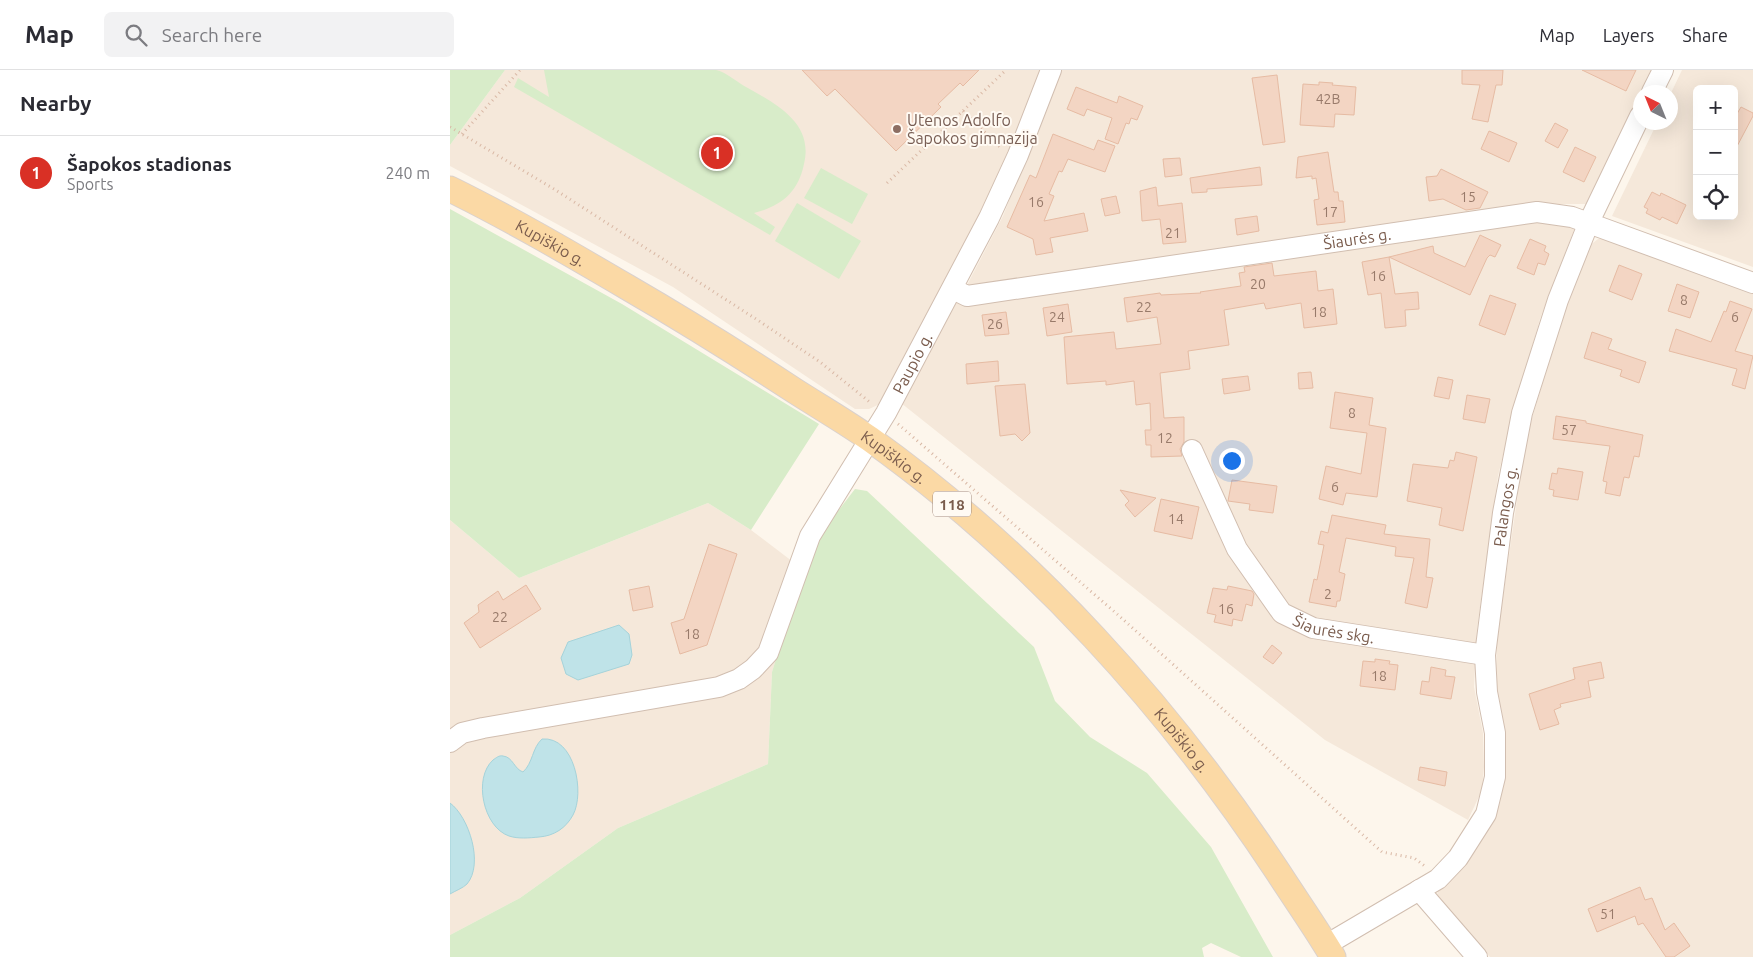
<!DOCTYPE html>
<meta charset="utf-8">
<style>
body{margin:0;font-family:Ubuntu,sans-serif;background:#f2f2f3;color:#2b2b33}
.controls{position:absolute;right:15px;top:15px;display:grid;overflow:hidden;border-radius:8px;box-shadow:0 5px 20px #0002}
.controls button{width:45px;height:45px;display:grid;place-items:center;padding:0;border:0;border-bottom:1px solid #e1e1e2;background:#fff;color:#2b2b33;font:25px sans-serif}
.compass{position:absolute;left:1183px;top:15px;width:45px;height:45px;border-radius:50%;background:#fff;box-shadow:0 5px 20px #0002;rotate:317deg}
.you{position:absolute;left:781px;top:390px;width:18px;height:18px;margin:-12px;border:4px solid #fff;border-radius:50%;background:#1a73e8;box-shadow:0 0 0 8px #1a73e833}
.badge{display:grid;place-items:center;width:32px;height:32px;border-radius:50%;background:#d93025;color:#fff;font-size:16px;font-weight:700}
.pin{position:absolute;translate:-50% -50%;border:2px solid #fff;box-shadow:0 1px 5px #0006}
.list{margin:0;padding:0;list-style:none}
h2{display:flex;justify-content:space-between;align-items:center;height:65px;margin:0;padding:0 20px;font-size:21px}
h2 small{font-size:16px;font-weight:400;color:#7c7c81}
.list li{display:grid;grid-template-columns:32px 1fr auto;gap:15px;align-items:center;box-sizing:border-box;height:75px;padding:0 20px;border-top:1px solid #e1e1e2}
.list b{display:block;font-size:19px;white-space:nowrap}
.list p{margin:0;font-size:16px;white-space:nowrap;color:#7c7c81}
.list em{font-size:16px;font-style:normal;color:#7c7c81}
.icon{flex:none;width:28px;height:28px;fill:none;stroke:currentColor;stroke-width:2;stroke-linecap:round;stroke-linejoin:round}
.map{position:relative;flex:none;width:1303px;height:887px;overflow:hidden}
header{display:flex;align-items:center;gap:30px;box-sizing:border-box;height:70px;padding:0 25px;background:#fff;border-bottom:1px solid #e1e1e2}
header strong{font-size:24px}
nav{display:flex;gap:28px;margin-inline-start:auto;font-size:18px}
.search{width:350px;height:45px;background:#f2f2f3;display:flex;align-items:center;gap:12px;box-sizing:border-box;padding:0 18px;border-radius:8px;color:#7c7c81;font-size:19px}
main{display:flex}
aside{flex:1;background:#fff}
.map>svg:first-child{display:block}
.residential{fill:#f5e8da;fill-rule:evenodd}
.green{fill:#d8ecc9}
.water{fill:#bfe3e8;stroke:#a5d3da}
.building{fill:#f3d5c3;stroke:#e6bba3}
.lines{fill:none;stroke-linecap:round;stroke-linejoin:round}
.minor-casing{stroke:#d1beb0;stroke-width:22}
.major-casing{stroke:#dad1cd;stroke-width:27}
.path{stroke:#d9b8a5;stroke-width:3;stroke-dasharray:1 4;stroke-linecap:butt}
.minor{stroke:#fff;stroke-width:20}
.major{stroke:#fbd9a5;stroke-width:25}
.education-dot{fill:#8d6e63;stroke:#fffaf3;stroke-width:2}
.labels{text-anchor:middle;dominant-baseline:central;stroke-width:4;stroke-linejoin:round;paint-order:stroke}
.number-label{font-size:14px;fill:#987a6a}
.shield{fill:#fffaf3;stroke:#a28b7f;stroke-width:1}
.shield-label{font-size:15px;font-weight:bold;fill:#7a5c4d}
.education-label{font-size:16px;fill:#785e54;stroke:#fffaf3;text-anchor:start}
.street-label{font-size:16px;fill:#7a5c4d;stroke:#fffaf3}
</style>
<header>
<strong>Map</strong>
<div class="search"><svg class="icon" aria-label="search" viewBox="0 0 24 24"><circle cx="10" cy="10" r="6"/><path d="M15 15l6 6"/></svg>Search here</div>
<nav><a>Map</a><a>Layers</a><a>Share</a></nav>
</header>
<main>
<aside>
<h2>Nearby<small></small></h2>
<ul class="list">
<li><span class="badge">1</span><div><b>Šapokos stadionas</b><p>Sports</p></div><em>240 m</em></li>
</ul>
</aside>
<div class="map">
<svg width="1303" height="887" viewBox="0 0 1303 887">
<rect width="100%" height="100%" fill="#fdf6ec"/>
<g class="residential">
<polygon points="55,0 593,0 527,158 432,333 419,339 405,339 223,217 0,96 0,75"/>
<polygon points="611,0 1203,0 1136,134 1080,134 516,217 553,146"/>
<path d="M1232 0H1303V197L1162 146 1207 53 1220 52 1221 23ZM1247 19H1284V146H1247Z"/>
<polygon points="1073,148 1125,157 1090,249 1061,351 1048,406 1027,559 1024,617 1033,663 1034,697 1032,720 1018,750 875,670 451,333 505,233 682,209"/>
<polygon points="1148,169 1153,169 1303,221 1303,887 1040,887 989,832 987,825 988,821 1028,777 1050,733 1054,707 1053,666 1046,608 1047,568 1076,368 1114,243 1139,176"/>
<polygon points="258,433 301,460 355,501 322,602 318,694 168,758 70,828 0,865 0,450 69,508"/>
</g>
<g class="green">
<polygon points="0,0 55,0 0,75"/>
<path d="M94 0C135 0 176 0 216 0 232 0 251 0 266 0 276 2 287 12 296 17 326 34 364 53 354 94 348 123 331 136 304 143L325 157 320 165 64 17 68 8 99 27Z"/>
<polygon points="371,98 418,124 402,154 354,128"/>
<polygon points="347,133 411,171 389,209 325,171"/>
<polygon points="0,139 172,234 369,354 301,460 258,433 69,508 0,450"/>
<polygon points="405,419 417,421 584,577 605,631 640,667 697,703 761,777 823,887 791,887 761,873 752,878 754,887 0,887 0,865 70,828 168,758 318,694 322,602 361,476"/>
</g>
<g class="water">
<polygon points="169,555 179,564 182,585 179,594 128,610 116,604 111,588 118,572"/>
<path d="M92 669C125 666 135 723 123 745 116 758 104 766 89 767 79 768 68 769 59 766 33 757 23 708 43 690 46 688 49 685 53 686 63 687 64 699 73 702 83 693 82 678 92 669Z"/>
<path d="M0 733C19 747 34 794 17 814 13 818 5 821 0 824Z"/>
</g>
<g class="building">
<polygon points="352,0 529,0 513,16 510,13 488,34 491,37 446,81 385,19 377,26"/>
<polygon points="1012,0 1053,0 1052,15 1046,15 1038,52 1022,49 1030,15 1012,14"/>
<polygon points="1132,0 1186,0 1176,21"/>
<polygon points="827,5 835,72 813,75 802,8"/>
<polygon points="869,12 883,13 882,15 906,17 904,45 885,44 884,57 850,55 853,14 869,15"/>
<polygon points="626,17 667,33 669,26 693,36 687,50 681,48 679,54 676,53 668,74 655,69 662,48 637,39 634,46 617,39"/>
<polygon points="1291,37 1303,43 1303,46 1284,82 1284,49"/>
<polygon points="1105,53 1118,60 1108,78 1095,71"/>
<polygon points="1039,61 1067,73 1059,92 1031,79"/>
<polygon points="603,64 644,80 648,70 665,76 655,102 618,89 612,102 609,101 599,124 604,126 594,151 634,143 638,161 600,168 603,182 586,185 583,169 557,157 580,105 586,108"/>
<polygon points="1125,77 1146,87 1134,112 1113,102"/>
<polygon points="878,82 884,122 888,122 889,131 893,131 895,152 867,155 864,130 869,129 866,108 862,109 862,106 846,108 848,87"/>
<polygon points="730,88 732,105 715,107 713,89"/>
<polygon points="810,97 812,115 757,119 757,122 742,123 740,108"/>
<polygon points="991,99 1038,122 1030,138 1016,140 993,129 979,131 976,107 987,106"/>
<polygon points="706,117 708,136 732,133 736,172 713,174 710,149 692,151 690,121"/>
<polygon points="1202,122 1210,126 1211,123 1236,135 1227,154 1212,147 1210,150 1196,143 1198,139 1194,137"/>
<polygon points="666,126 670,143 655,146 651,129"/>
<polygon points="807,146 809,161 787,165 785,149"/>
<polygon points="1030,165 1051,175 1045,187 1040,185 1037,188 1020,225 939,187 983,176 984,183 1015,197"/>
<polygon points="1080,169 1096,176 1094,181 1099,184 1095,195 1088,193 1084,205 1067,198"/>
<polygon points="939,187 945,224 968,222 969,239 955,240 956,256 935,258 931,223 918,225 912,192"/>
<polygon points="822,193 824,206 866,201 868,221 883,219 887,254 854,258 851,233 816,239 814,233 774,240 779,275 738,281 740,299 710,303 714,348 734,347 734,372 730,379 732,386 701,387 701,375 696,375 695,360 701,360 700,333 686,335 684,311 656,315 656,311 617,314 614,267 664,262 666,279 711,274 707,247 677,252 674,228 710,223 711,225 751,223 750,222 791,216 789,203 795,202 794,197"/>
<polygon points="1169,195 1192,204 1182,230 1159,221"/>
<polygon points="1227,214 1249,222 1240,248 1218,241"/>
<polygon points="1040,225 1066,234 1055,265 1029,255"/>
<polygon points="1280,231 1302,239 1285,281 1303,286 1295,319 1282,315 1287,299 1219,281 1226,259 1261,272 1274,241 1276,242"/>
<polygon points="618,234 622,262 597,266 593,238"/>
<polygon points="556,242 559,264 535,266 532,245"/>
<polygon points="1142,262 1162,269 1158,279 1196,292 1189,313 1170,306 1172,300 1134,288"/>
<polygon points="548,291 549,311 517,314 516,294"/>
<polygon points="861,302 863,318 849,319 848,303"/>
<polygon points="798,306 800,320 774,324 772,309"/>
<polygon points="988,307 1003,310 999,329 984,326"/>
<polygon points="575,314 580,363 572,371 565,364 550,366 545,316"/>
<polygon points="885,322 923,328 919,355 936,358 927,427 896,423 893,435 869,429 876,396 911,404 917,363 880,358"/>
<polygon points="1017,325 1040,329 1035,353 1013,349"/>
<polygon points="1106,346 1136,351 1136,353 1193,365 1189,387 1184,386 1179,408 1174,407 1170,426 1155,423 1157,412 1153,411 1160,376 1103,369"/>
<polygon points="1006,382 1027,387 1013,461 989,455 992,438 957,431 963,394 998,398 1000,390 1004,391"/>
<polygon points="1108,398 1133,402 1128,430 1103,426 1104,420 1099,419 1102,403 1107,404"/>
<polygon points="782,410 827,416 823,443 799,440 800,434 778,431"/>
<polygon points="670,420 706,428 685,447 675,435 679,431"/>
<polygon points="711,429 749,437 742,469 704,461"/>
<polygon points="882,445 936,455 934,464 980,469 976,507 983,508 977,538 955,533 964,488 945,486 946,477 896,468 889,502 895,504 890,531 887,531 886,537 859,532 864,509 867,510 874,475 868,474 871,461 878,463"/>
<polygon points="259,474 287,484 257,575 230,584 221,553 234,549"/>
<polygon points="76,515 91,539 30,578 14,553 29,542 28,535 48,521 53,530"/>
<polygon points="199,516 203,537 183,541 179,520"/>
<polygon points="778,516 802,521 804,524 802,536 796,534 792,551 783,549 782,556 764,552 766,545 757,543 763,518 777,520"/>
<polygon points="822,575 832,583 823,594 813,587"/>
<polygon points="925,589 940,591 939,594 948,595 945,620 910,616 913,591 925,592"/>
<polygon points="1151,592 1154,608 1138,611 1141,627 1110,634 1111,637 1104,640 1109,654 1090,660 1079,624 1125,609 1123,598"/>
<polygon points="981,597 996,600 995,606 1005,607 1001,629 970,624 972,611 979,612"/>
<polygon points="970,697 997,702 995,716 968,710"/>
<polygon points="1190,817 1195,830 1202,828 1215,860 1224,853 1240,876 1224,887 1216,887 1193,853 1188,855 1185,846 1147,862 1138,839"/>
</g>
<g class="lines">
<g class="minor-casing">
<g id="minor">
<polyline points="1202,22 1213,0"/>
<path id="s1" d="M503 219 517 226 1087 142 1122 147 1303 213"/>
<path id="s2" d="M742 380 787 479 832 543 863 558 1035 585"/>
<path id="s3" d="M0 672 12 663 33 658 269 617 289 609 303 599 318 583 360 466 436 343 539 148 568 85 601 0"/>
<polyline points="969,820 1027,887"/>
<path id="s4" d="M876 875 988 809 1008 788 1036 744 1045 707V663L1037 622 1035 585 1053 443 1072 343 1108 230 1139 152 1190 46"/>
</g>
</g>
<g class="major-casing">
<g id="major">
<path id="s5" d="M0 119C61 149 119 183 177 217 234 250 290 285 345 321 370 337 396 352 420 369 582 485 719 637 828 802 846 830 866 858 883 887"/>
</g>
</g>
<g class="path">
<polyline points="513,41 552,79"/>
<polyline points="0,57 104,119 306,249 370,292 421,333"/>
<polyline points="12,64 70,0"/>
<polyline points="437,113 556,0"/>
<polyline points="448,354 667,544 932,782 964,788 976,797"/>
</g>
<use href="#minor" class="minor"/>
<use href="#major" class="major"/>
</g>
<circle class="education-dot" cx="447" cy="59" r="5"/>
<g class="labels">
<g class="number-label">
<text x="878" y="29">42B</text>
<text x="1018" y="127">15</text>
<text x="586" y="132">16</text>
<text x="880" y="142">17</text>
<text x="723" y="163">21</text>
<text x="928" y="206">16</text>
<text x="808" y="214">20</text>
<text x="1234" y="230">8</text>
<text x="694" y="237">22</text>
<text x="869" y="242">18</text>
<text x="607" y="247">24</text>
<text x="1285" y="247">6</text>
<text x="545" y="254">26</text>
<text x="902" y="343">8</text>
<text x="1119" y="360">57</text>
<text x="715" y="368">12</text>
<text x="885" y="417">6</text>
<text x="726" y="449">14</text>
<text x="878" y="524">2</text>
<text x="776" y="539">16</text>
<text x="50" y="547">22</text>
<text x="242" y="564">18</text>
<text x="929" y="606">18</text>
<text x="1158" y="844">51</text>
</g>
<rect class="shield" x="483" y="421.5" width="38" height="25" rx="4"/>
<g class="shield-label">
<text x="502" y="434">118</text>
</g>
<g class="education-label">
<text x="457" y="50">Utenos Adolfo<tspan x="457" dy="18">Šapokos gimnazija</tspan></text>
</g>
<g class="street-label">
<text stroke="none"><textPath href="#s1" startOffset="410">Šiaurės g.</textPath></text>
<text stroke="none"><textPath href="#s5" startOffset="114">Kupiškio g.</textPath></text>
<text stroke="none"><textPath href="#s3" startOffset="662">Paupio g.</textPath></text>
<text stroke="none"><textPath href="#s5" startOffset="519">Kupiškio g.</textPath></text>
<text stroke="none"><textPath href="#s4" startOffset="522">Palangos g.</textPath></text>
<text stroke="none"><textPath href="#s2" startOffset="242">Šiaurės skg.</textPath></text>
<text stroke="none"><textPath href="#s5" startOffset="924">Kupiškio g.</textPath></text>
</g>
</g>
</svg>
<div class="controls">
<button>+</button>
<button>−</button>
<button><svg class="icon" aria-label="locate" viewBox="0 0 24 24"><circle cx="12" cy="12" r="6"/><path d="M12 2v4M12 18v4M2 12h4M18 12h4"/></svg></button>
</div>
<svg class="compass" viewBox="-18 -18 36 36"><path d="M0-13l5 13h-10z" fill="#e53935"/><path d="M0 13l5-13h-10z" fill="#7c7c81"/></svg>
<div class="you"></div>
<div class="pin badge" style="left:267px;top:83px">1</div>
</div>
</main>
